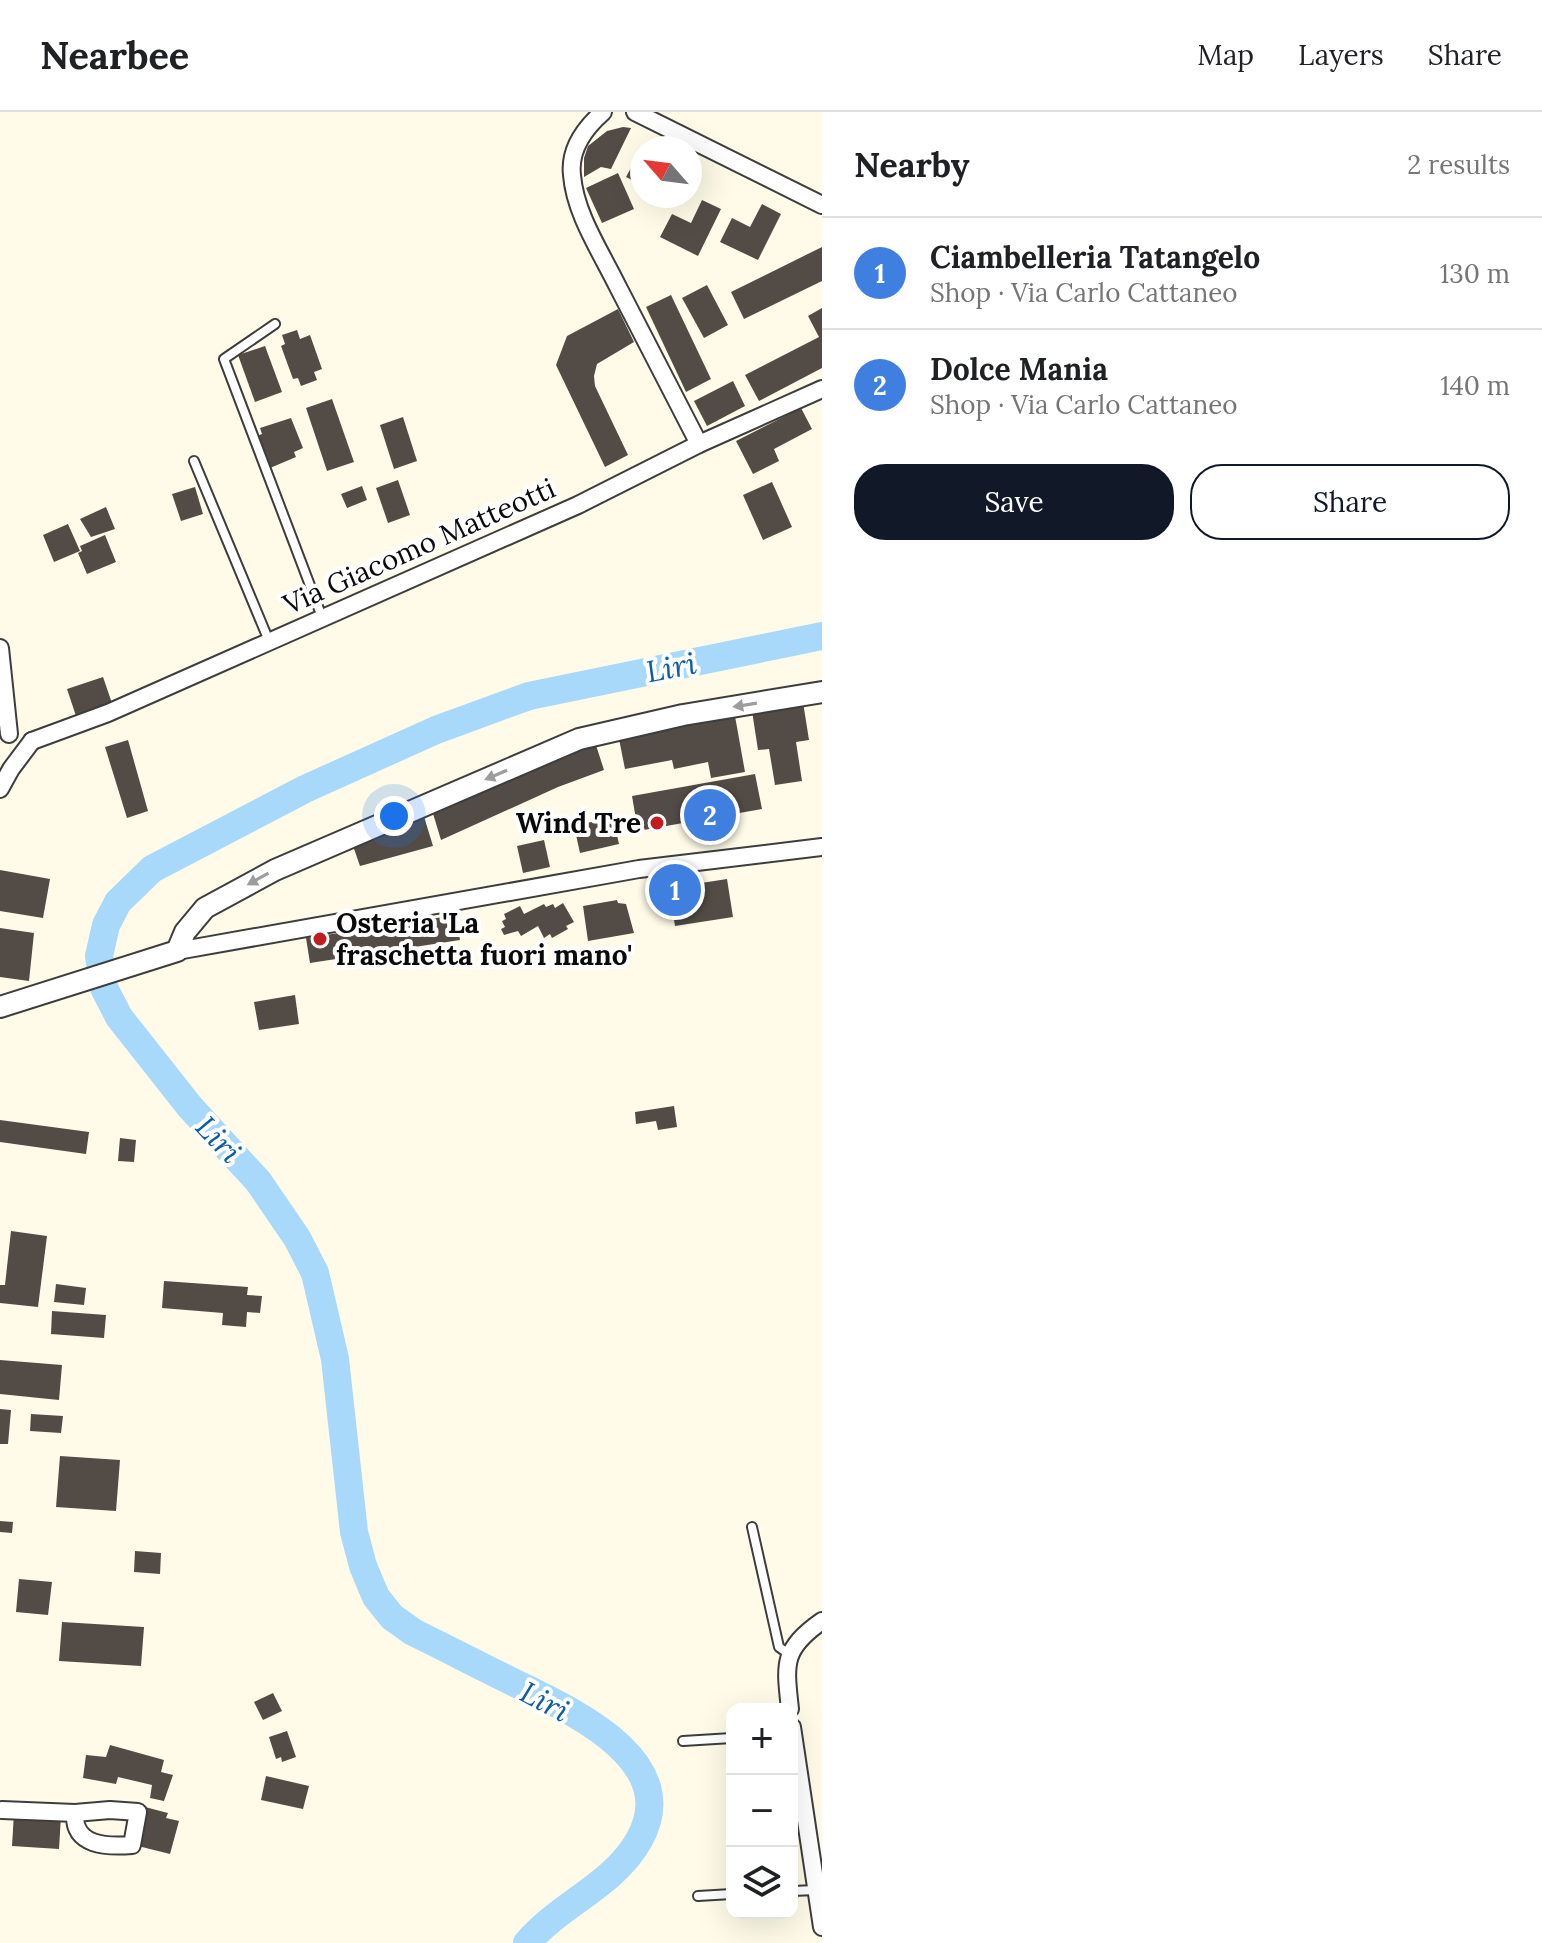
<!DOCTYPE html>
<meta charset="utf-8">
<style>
body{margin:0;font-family:Lora,serif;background:#f2f2f2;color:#202124}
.controls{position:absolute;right:24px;bottom:24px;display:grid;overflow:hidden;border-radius:16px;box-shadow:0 8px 32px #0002}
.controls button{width:72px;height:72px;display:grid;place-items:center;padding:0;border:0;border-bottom:2px solid #e0e0e0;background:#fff;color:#202124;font:40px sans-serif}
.compass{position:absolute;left:630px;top:24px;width:72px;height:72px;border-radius:50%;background:#fff;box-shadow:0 8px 32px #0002;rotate:298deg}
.you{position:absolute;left:394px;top:704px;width:28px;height:28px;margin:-20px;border:6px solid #fff;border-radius:50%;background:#1a73e8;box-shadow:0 0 0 12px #1a73e833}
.badge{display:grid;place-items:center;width:52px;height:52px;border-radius:50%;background:#111827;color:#fff;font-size:26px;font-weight:700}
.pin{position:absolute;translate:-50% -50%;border:4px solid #fff;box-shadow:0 2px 8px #0006}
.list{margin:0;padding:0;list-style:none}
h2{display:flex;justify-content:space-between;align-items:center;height:104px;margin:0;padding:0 32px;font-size:34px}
h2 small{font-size:26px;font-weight:400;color:#757577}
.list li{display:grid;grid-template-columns:52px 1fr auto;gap:24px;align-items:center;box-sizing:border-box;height:112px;padding:0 32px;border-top:2px solid #e0e0e0}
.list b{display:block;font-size:30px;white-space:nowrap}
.list p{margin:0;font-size:26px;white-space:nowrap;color:#757577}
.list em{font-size:26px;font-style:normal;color:#757577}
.actions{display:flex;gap:16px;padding:24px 32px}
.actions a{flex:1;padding:18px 0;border:2px solid #111827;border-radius:32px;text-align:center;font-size:28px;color:#111827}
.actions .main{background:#111827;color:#fff}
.icon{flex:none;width:44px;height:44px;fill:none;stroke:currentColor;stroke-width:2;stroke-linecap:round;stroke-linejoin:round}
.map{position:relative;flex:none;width:822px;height:1831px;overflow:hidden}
header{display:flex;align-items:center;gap:48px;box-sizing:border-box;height:112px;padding:0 40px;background:#fff;border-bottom:2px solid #e0e0e0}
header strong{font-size:38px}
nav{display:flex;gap:44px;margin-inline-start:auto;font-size:28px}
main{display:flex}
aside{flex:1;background:#fff}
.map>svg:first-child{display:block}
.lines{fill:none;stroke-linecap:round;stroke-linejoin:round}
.river{stroke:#a9d9fa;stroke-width:28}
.building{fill:#534c46}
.service-casing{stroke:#3d3d3d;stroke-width:12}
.minor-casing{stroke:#3d3d3d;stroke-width:20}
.tertiary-casing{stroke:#3d3d3d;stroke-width:24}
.service{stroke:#fff;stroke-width:8}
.minor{stroke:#fff;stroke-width:16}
.tertiary{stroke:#fff;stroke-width:20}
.oneway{fill:#9d9d9d}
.poi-dot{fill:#c11c1f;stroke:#fff;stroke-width:3}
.labels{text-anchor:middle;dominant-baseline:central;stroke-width:8;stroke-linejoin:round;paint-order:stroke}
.street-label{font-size:28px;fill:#0a0a0a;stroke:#fff}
.poi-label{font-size:28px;font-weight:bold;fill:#0a0a0a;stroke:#fff;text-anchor:end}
.water-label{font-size:30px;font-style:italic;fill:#0e5da2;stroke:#fff}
</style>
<header>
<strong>Nearbee</strong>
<nav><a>Map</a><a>Layers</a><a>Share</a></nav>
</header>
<main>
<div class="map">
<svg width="822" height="1831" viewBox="0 0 822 1831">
<rect width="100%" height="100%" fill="#fffbe8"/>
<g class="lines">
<path class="river" d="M527 1831C560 1792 614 1773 639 1728 685 1647 567 1597 511 1569 478 1553 446 1536 413 1520L392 1505 376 1485 363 1454 354 1420 335 1247 315 1161 297 1126 258 1069 190 995 119 905 104 876 99 844 106 813 118 790 152 757 305 677 436 618 529 584 822 524"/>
</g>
<g class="building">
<polygon points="623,15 631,16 611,57 601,55 584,65 584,46 588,34 607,19"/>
<polygon points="639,41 642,43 642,73 626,65"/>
<polygon points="618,61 634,97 602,111 586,76"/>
<polygon points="663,84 685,84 680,93"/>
<polygon points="702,88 721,97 698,144 660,125 672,102 691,111"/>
<polygon points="762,92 781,102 758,148 720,130 732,106 750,115"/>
<polygon points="822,135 822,169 744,207 731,180"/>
<polygon points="707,173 728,213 704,226 682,186"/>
<polygon points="671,183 711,267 686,280 646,195"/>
<polygon points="822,196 822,256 759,289 745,263 819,225 808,204"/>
<polygon points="618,197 634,230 597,252 594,264 595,274 628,343 605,355 556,253 567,224"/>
<polygon points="297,218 300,227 310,223 322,257 314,260 317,268 301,274 298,266 293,267 281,234 285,232 282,223"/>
<polygon points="265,234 282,280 255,290 238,243"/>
<polygon points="733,269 745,294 707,314 694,289"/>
<polygon points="332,287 354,350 327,359 306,296"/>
<polygon points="801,296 812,317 774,337 779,349 753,362 736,329"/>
<polygon points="403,305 417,349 394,357 380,313"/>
<polygon points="291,306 303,336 294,340 296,345 270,356 257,324 262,322 260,316"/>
<polygon points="398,368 410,403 388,411 376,376"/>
<polygon points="772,370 792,415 763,428 743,383"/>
<polygon points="362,374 367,388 347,396 341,382"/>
<polygon points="195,375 203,402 181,409 172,382"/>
<polygon points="106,395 115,417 91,425 80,407"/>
<polygon points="68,412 80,439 54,450 43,423"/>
<polygon points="105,423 116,450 87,462 78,441 82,439 80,434"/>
<polygon points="103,565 113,594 77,607 67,577"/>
<polygon points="803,590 809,628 796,630 802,669 775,673 769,637 758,638 752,599"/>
<polygon points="735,604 745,660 711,666 708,650 674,657 672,648 625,657 619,627"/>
<polygon points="128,628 148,699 127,706 105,635"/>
<polygon points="595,630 604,658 558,675 441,728 431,695"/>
<polygon points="755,662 762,697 638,719 632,684"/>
<polygon points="422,698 433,734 360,754 352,731"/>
<polygon points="613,705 619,732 580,741 574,714"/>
<polygon points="544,728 550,755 523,761 517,734"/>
<polygon points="0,758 50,767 43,806 0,799"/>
<polygon points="727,767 733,805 675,814 669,776"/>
<polygon points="617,788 618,791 626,792 634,821 588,829 583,794"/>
<polygon points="563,791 574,810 566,814 568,817 552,826 550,822 544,826 538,814 521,824 518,819 504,823 501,817 505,815 502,809 506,807 504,802 520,794 524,802 544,792 546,795 553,792 555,796"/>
<polygon points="456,803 460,828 310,851 306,826"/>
<polygon points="0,816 34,821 29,869 0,865"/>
<polygon points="295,883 299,912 259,918 254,890"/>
<polygon points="674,994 677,1015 658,1018 656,1009 636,1012 635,1000"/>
<polygon points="0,1008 89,1020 86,1042 0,1030"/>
<polygon points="120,1026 136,1028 134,1050 118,1049"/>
<polygon points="11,1119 47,1124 38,1195 0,1191 0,1173 5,1173"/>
<polygon points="164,1169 248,1175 247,1183 262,1184 260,1201 247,1200 246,1215 222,1213 223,1201 162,1196"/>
<polygon points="56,1172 86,1176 84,1193 54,1190"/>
<polygon points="52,1199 106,1203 104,1226 51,1222"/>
<polygon points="0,1248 62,1253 59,1288 0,1282"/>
<polygon points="0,1297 11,1298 8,1332 0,1332"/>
<polygon points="31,1302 63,1304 61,1321 30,1319"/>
<polygon points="60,1344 120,1348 116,1399 56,1395"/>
<polygon points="0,1409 13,1410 12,1421 0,1420"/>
<polygon points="135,1439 161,1441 160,1462 134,1460"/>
<polygon points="19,1467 52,1470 48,1503 16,1500"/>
<polygon points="62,1510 144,1515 141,1554 59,1549"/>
<polygon points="273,1581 282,1599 263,1608 254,1590"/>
<polygon points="287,1619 296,1645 282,1650 281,1645 276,1647 269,1625"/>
<polygon points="110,1633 164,1648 161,1660 173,1663 164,1689 150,1686 152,1673 118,1665 116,1672 83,1666 86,1643 106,1645"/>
<polygon points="266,1664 309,1674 303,1697 261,1688"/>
<polygon points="145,1695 168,1701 166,1706 179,1709 170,1742 134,1733"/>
<polygon points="14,1701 61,1704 59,1737 12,1734"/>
</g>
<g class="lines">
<g class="service-casing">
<g id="service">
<polyline points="275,212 224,247 322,505"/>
<polyline points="194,349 269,529"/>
<polyline points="752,1415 779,1535 789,1542"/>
<polyline points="683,1629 732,1626"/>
<polyline points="792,1779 816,1778"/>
<polyline points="698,1784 732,1782"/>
</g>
</g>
<g class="minor-casing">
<g id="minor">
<path d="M603 0C586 15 569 37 572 63 575 102 601 140 618 175 645 227 672 280 699 332"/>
<polyline points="635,0 822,93"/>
<polyline points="0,536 9,622"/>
<polyline points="32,629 108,601 578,393 699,332 822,277"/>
<polyline points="0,677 11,657 32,629"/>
<polyline points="177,839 639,757 822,735"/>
<path d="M790 1597C785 1552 782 1537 822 1509"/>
<polyline points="792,1615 822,1815"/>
<path d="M2 1698 75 1701C73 1734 106 1735 132 1733L138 1700 110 1698 75 1701"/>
</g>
</g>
<g class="tertiary-casing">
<polyline id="tertiary" points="0,895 177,839 185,820 205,796 275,758 579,627 683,603 822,580"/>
</g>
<use href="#service" class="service"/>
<use href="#minor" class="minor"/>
<use href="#tertiary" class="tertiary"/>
</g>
<defs><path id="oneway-solid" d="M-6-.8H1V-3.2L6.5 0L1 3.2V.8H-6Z" transform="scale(2)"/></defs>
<g class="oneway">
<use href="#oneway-solid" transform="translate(745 593) rotate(171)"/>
<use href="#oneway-solid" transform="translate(496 663) rotate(157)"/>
<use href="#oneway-solid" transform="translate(258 767) rotate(151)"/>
</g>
<g class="poi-dot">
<circle cx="657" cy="711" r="8"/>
<circle cx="320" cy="827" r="8"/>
</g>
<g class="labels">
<g class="street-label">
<text transform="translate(419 434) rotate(-24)">Via Giacomo Matteotti</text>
</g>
<g class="poi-label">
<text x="641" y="711">Wind Tre</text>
<text x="336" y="811" text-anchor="start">Osteria 'La<tspan x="336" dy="32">fraschetta fuori mano'</tspan></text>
</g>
<g class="water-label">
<text transform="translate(671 555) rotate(-11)">Liri</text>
<text transform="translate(219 1027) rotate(47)">Liri</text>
<text transform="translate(545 1589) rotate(28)">Liri</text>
</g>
</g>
</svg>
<div class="controls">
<button>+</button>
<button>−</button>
<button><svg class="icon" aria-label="layers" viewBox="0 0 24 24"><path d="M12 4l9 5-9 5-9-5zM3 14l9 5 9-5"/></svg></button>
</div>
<svg class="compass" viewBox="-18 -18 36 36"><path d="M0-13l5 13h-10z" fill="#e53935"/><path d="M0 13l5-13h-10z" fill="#757577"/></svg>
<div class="you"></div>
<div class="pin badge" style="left:675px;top:778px;background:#3f7fe0">1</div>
<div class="pin badge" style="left:710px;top:703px;background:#3f7fe0">2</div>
</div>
<aside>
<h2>Nearby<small>2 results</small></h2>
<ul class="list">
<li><span class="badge" style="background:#3f7fe0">1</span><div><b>Ciambelleria Tatangelo</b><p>Shop · Via Carlo Cattaneo</p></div><em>130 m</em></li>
<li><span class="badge" style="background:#3f7fe0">2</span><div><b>Dolce Mania</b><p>Shop · Via Carlo Cattaneo</p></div><em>140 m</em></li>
</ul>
<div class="actions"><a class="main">Save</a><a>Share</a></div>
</aside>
</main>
